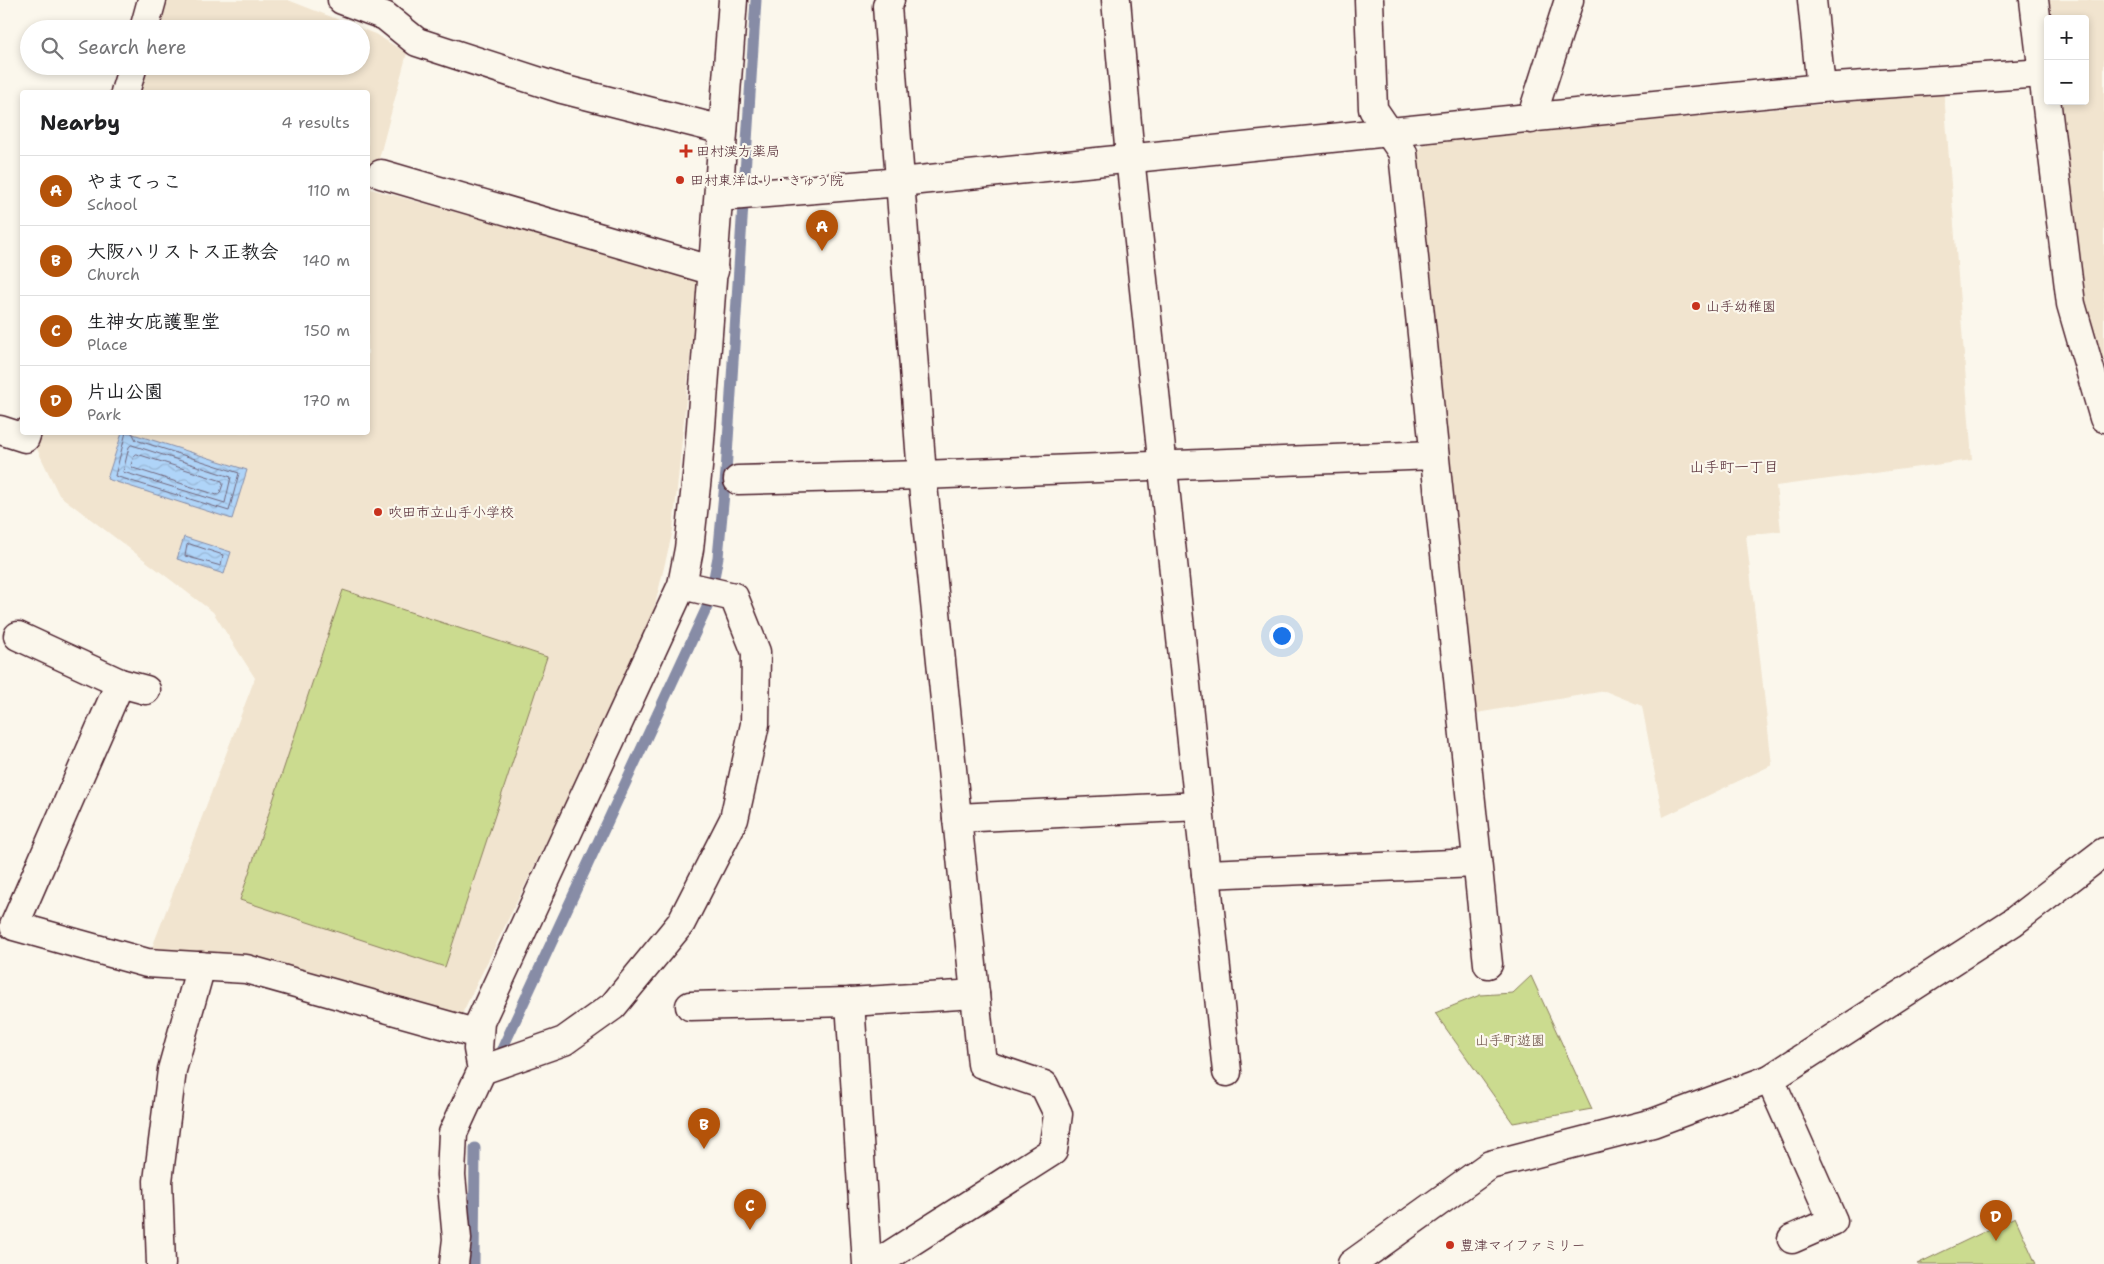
<!DOCTYPE html>
<meta charset="utf-8">
<style>
body{margin:0;font-family:"Shantell Sans","Klee One",sans-serif;background:#f2f2f2;color:#202124}
.controls{position:absolute;right:15px;top:15px;display:grid;overflow:hidden;border-radius:5px;box-shadow:0 2px 8px #0003}
.controls button{width:45px;height:45px;display:grid;place-items:center;padding:0;border:0;border-bottom:1px solid #e0e0e0;background:#fff;color:#202124;font:25px sans-serif}
.you{position:absolute;left:1281px;top:635px;width:18px;height:18px;margin:-12px;border:4px solid #fff;border-radius:50%;background:#1a73e8;box-shadow:0 0 0 8px #1a73e833}
.badge{display:grid;place-items:center;width:32px;height:32px;border-radius:50%;background:#b45309;color:#fff;font-size:16px;font-weight:700}
.pin{position:absolute;translate:-50% -41px;filter:drop-shadow(0 1px 2px #0008)}
.pin::after{content:'';position:absolute;top:26px;width:18px;height:15px;background:inherit;clip-path:polygon(0 0,100% 0,50% 100%)}
.list{margin:0;padding:0;list-style:none}
h2{display:flex;justify-content:space-between;align-items:center;height:65px;margin:0;padding:0 20px;font-size:21px}
h2 small{font-size:16px;font-weight:400;color:#757577}
.list li{display:grid;grid-template-columns:32px 1fr auto;gap:15px;align-items:center;box-sizing:border-box;height:70px;padding:0 20px;border-top:1px solid #e0e0e0}
.list b{display:block;font-size:19px;white-space:nowrap}
.list p{margin:0;font-size:16px;white-space:nowrap;color:#757577}
.list em{font-size:16px;font-style:normal;color:#757577}
.icon{flex:none;width:28px;height:28px;fill:none;stroke:currentColor;stroke-width:2;stroke-linecap:round;stroke-linejoin:round}
.map{position:relative;flex:none;width:2104px;height:1264px;overflow:hidden}
.search{position:absolute;background:#fff;box-shadow:0 2px 8px #0003;left:20px;top:20px;width:350px;height:55px;display:flex;align-items:center;gap:12px;box-sizing:border-box;padding:0 18px;border-radius:28px;color:#757577;font-size:19px}
.panel{position:absolute;background:#fff;box-shadow:0 2px 8px #0003;left:20px;top:90px;width:350px;height:345px;border-radius:5px}
.map>svg:first-child{display:block}
.built{fill:#f1e4cf}
.park{fill:#cbdb8f;stroke:#8a7d5d}
.water{fill:url(#water-waves);stroke:#878ca6}
.lines{fill:none;stroke-linecap:round;stroke-linejoin:round}
.shore{stroke:#72677d;stroke-width:1}
.stream{stroke:#878ca6;stroke-width:11}
.minor-casing{stroke:#4a1f2b;stroke-width:31}
.minor{stroke:#fbf7ec;stroke-width:28}
.poi-dot{fill:#c8321e;stroke:#fbf7ec;stroke-width:2}
.labels{text-anchor:middle;dominant-baseline:central;stroke-width:4.5;stroke-linejoin:round;paint-order:stroke}
.poi-label{font-size:14px;fill:#4a1f2b;stroke:#fbf7ec;text-anchor:start}
.park-label{font-size:14px;fill:#6a4e44;stroke:#fbf7ec}
.neighbourhood-label{font-size:15px;fill:#4a1f2b;stroke:#fbf7ec}
</style>
<div class="map">
<svg width="2104" height="1264" viewBox="0 0 2104 1264">
<defs>
<pattern id="water-waves" width="16" height="10" patternUnits="userSpaceOnUse" patternTransform="scale(1.25)"><rect width="16" height="10" fill="#afd4f8"/><path d="M0 5q4-4 8 0t8 0" fill="none" stroke="#98b6d5"/></pattern>
</defs>
<rect width="100%" height="100%" fill="#fbf7ec"/>
<filter id="ink" filterUnits="userSpaceOnUse"><feTurbulence type="fractalNoise" baseFrequency=".02" numOctaves="2"/><feDisplacementMap in="SourceGraphic" scale="10" xChannelSelector="R" yChannelSelector="G"/><feConvolveMatrix kernelMatrix="1 2 1 2 8 2 1 2 1" color-interpolation-filters="sRGB"/></filter>
<g filter="url(#ink)">
<g class="built">
<polygon points="166,0 288,0 375,34 407,53 371,189 698,278 673,530 648,634 459,1020 150,953 255,678 213,612 59,495 37,449 42,433 368,432 368,92 139,92 147,66 361,66 361,29 157,29"/>
<polygon points="2047,0 2104,0 2104,370 2082,303 2058,101 2085,101 2085,19 2049,19"/>
<polygon points="1944,93 1972,460 1776,486 1781,531 1746,535 1772,765 1663,817 1642,706 1605,691 1471,714 1417,152 1425,142"/>
</g>
<g class="park">
<polygon points="343,590 547,657 445,967 240,900"/>
<polygon points="1531,976 1592,1109 1513,1123 1435,1013 1480,995 1513,993"/>
<polygon points="2015,1217 2036,1264 1917,1264"/>
</g>
<g class="water">
<polygon points="122,433 130,433 247,470 232,519 107,479"/>
<polygon points="184,537 231,552 224,574 177,559"/>
</g>
<g class="lines">
<g class="shore">
<polyline points="126,432 115,476 229,511 239,473 136,440 132,432"/>
<polygon points="132,445 231,477 225,503 123,472 129,447"/>
<polygon points="137,454 222,481 223,484 220,493 217,495 133,468 131,465 134,456"/>
<polygon points="190,544 223,555 221,566 185,556 187,545"/>
</g>
<g class="stream">
<polyline points="503,1047 709,603 718,557 726,472 756,0"/>
<polyline points="474,1264 475,1148"/>
</g>
<g class="minor-casing">
<g id="minor">
<polyline points="342,0 385,16 417,42 562,89 723,130"/>
<polyline points="1116,0 1130,157 1227,1072"/>
<polyline points="1369,0 1373,109 1403,153 1488,964"/>
<polyline points="1812,0 1821,88"/>
<polyline points="2034,0 2071,304 2104,418"/>
<polyline points="144,29 152,0"/>
<polyline points="125,92 133,66"/>
<polyline points="1531,119 1569,0"/>
<polyline points="381,174 714,271"/>
<polyline points="719,197 900,182 1821,88 2043,73"/>
<polyline points="0,430 25,438 27,432"/>
<polyline points="738,480 922,475 1434,455"/>
<polyline points="18,636 120,683 146,690"/>
<polyline points="120,683 14,926 147,963 246,969 478,1034"/>
<polyline points="957,818 1199,806"/>
<polyline points="1206,874 1477,863"/>
<polyline points="850,1002 867,1264"/>
<polyline points="690,1006 850,1002 975,994 922,475 887,6 890,0"/>
<polyline points="482,1070 564,1041 613,1006 681,923 734,819 755,724 756,652 734,597 682,585"/>
<polyline points="1770,1079 1833,1221 1792,1239"/>
<polyline points="161,1264 158,1181 172,1070 201,966"/>
<polyline points="454,1264 457,1239 451,1175 453,1133 482,1070 478,1049 480,1022 682,585 689,549 698,467 733,0"/>
<polyline points="876,1264 1053,1151 1058,1114 1044,1085 982,1064 975,994"/>
<polyline points="1352,1264 1490,1165 1653,1123 1770,1079 2013,922 2104,852"/>
</g>
</g>
<use href="#minor" class="minor"/>
</g>
</g>
<g class="poi-dot">
<path d="M683.5 143.5h5v5h5v5h-5v5h-5v-5h-5v-5h5z"/>
<circle cx="680" cy="180" r="5"/>
<circle cx="1696" cy="306" r="5"/>
<circle cx="378" cy="512" r="5"/>
<circle cx="1450" cy="1245" r="5"/>
</g>
<g class="labels">
<g class="poi-label">
<text x="696" y="151">田村漢方薬局</text>
<text x="690" y="180">田村東洋はり・きゅう院</text>
<text x="1706" y="306">山手幼稚園</text>
<text x="388" y="512">吹田市立山手小学校</text>
<text x="1460" y="1245">豊津マイファミリー</text>
</g>
<g class="park-label">
<text x="1510" y="1040">山手町遊園</text>
</g>
<g class="neighbourhood-label">
<text x="1734" y="467">山手町一丁目</text>
</g>
</g>
</svg>
<div class="controls">
<button>+</button>
<button>−</button>
</div>
<div class="you"></div>
<div class="pin badge" style="left:822px;top:251px">A</div>
<div class="pin badge" style="left:704px;top:1149px">B</div>
<div class="pin badge" style="left:750px;top:1230px">C</div>
<div class="pin badge" style="left:1996px;top:1241px">D</div>
<div class="search"><svg class="icon" aria-label="search" viewBox="0 0 24 24"><circle cx="10" cy="10" r="6"/><path d="M15 15l6 6"/></svg>Search here</div>
<section class="panel">
<h2>Nearby<small>4 results</small></h2>
<ul class="list">
<li><span class="badge">A</span><div><b>やまてっこ</b><p>School</p></div><em>110 m</em></li>
<li><span class="badge">B</span><div><b>大阪ハリストス正教会</b><p>Church</p></div><em>140 m</em></li>
<li><span class="badge">C</span><div><b>生神女庇護聖堂</b><p>Place</p></div><em>150 m</em></li>
<li><span class="badge">D</span><div><b>片山公園</b><p>Park</p></div><em>170 m</em></li>
</ul>
</section>
</div>
